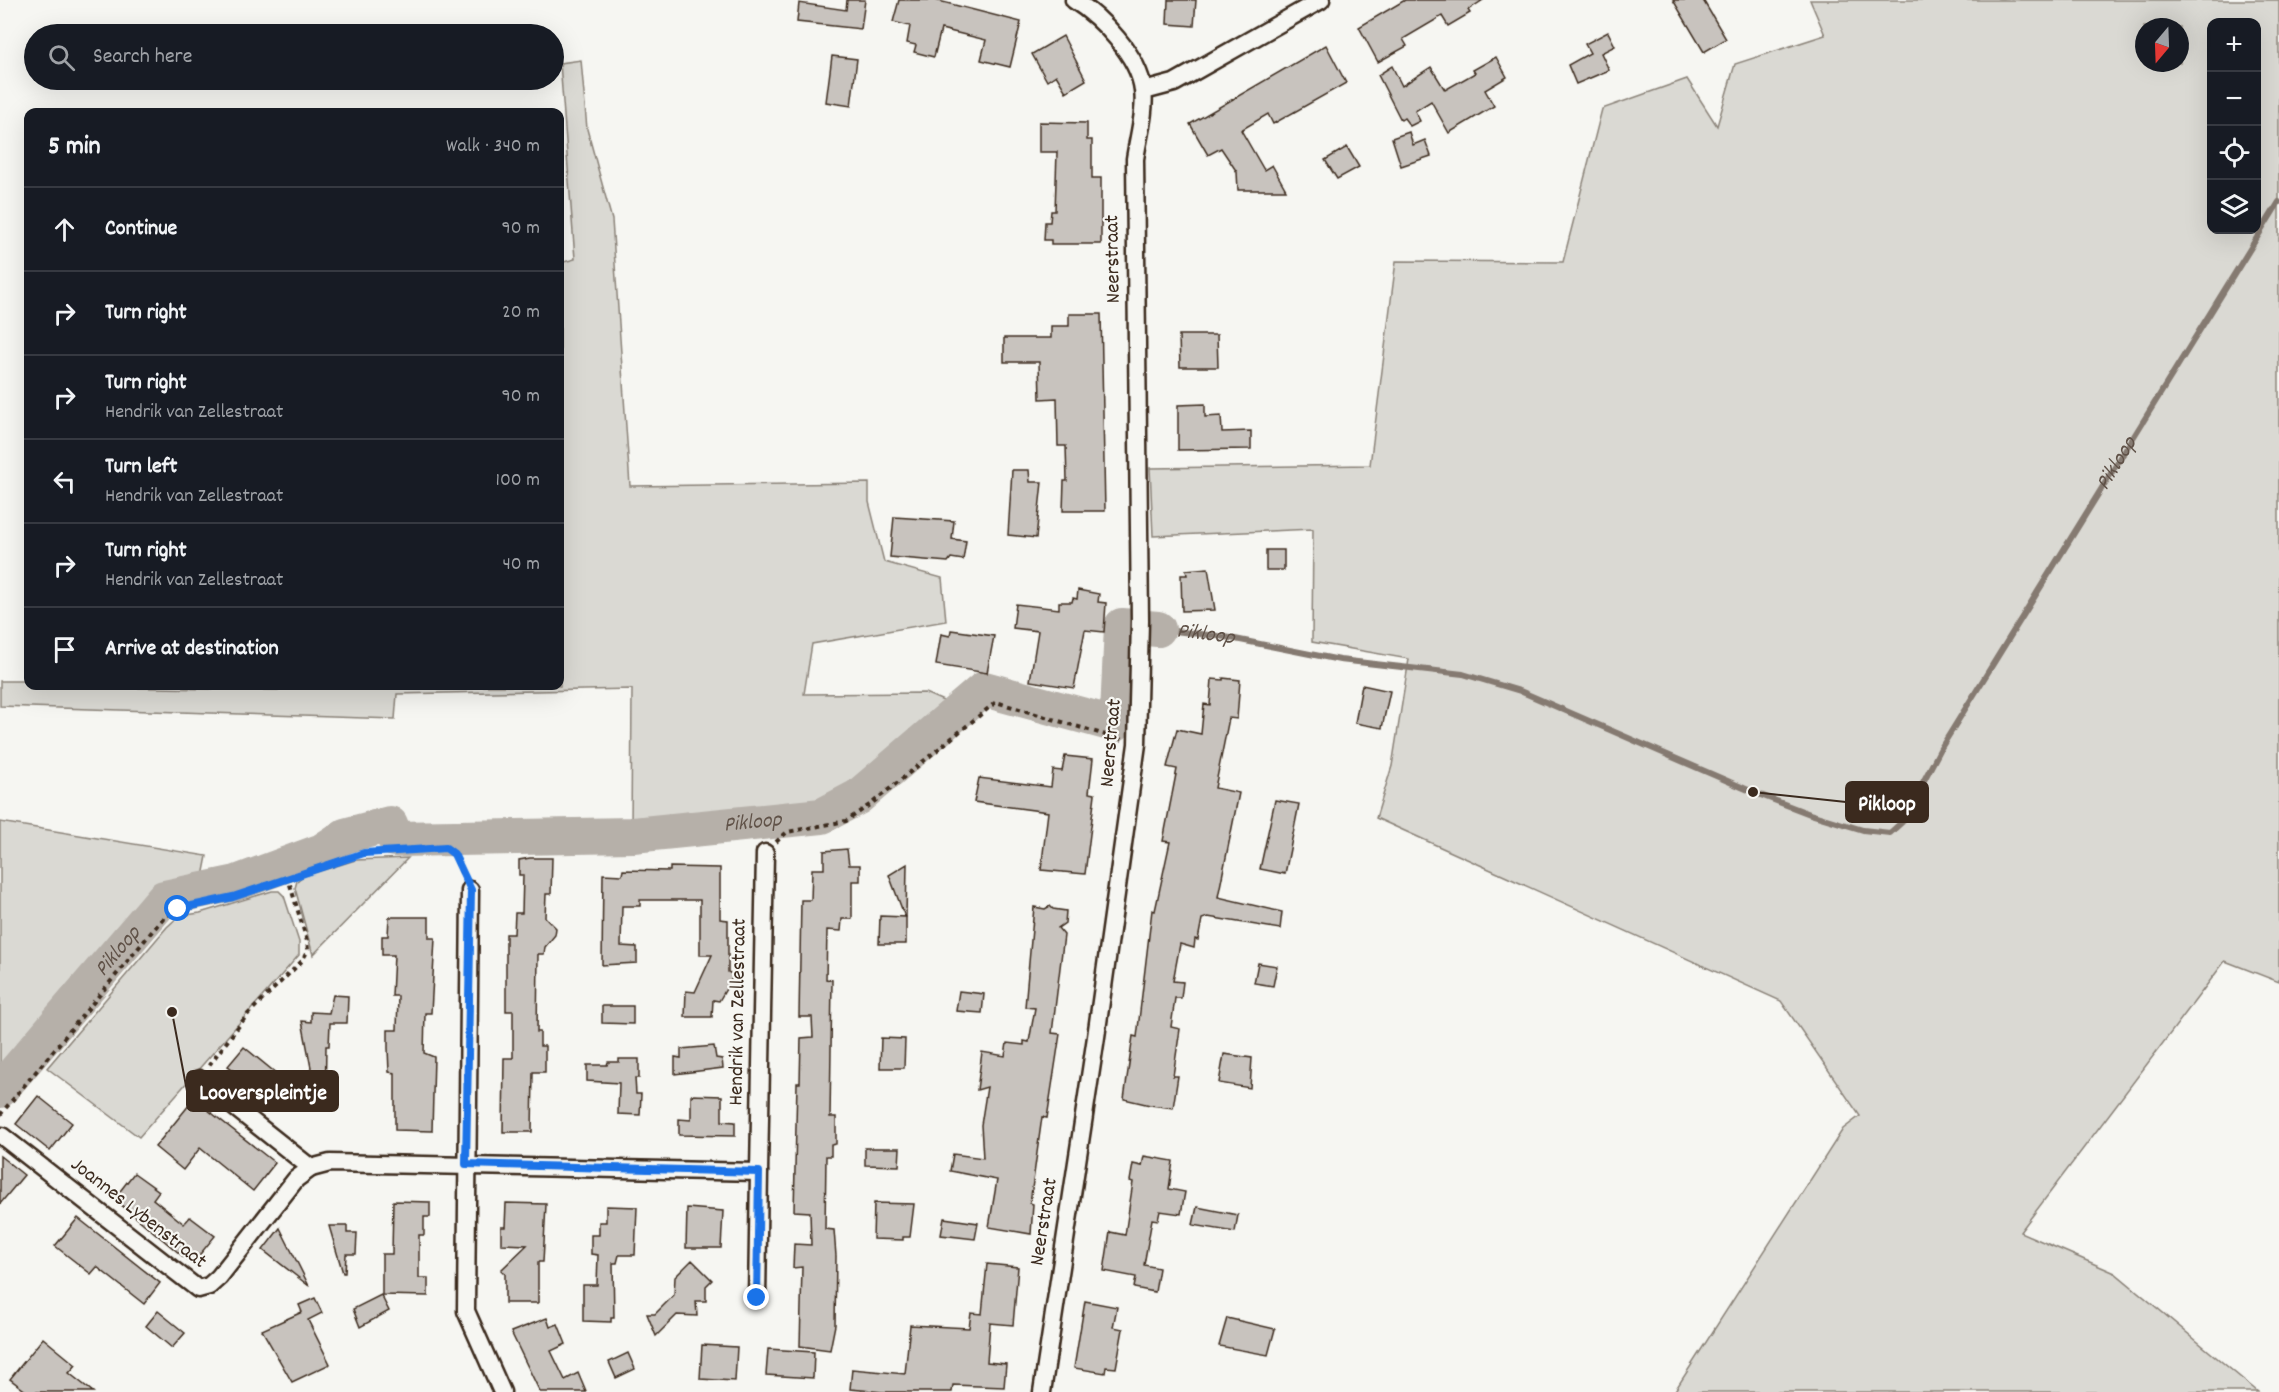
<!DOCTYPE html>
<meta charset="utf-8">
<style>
body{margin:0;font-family:Dekko,sans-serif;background:#20242c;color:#f1f3f6}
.controls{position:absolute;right:18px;top:18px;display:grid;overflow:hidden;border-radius:12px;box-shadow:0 6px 24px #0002}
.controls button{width:54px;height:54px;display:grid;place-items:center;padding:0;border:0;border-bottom:2px solid #363941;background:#171b24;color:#f1f3f6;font:30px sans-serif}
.compass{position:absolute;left:2135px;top:18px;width:54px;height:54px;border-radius:50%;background:#171b24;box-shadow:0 6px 24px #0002;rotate:199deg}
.stop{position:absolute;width:18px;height:18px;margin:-14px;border:4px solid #1a73e8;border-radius:50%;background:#fff}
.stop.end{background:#1a73e8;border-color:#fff;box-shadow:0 2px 6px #0008}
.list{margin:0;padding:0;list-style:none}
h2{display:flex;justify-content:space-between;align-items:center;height:78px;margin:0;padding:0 24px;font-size:26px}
h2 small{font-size:20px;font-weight:400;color:#9ea1a6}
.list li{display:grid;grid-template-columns:39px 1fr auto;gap:18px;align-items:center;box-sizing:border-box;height:84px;padding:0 24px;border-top:2px solid #363941}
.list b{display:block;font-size:22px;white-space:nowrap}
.list p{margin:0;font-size:20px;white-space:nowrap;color:#9ea1a6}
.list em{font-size:20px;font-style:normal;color:#9ea1a6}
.icon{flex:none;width:33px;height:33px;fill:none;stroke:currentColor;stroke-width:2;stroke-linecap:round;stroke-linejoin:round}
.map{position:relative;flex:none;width:2279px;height:1392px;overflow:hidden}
.search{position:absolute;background:#171b24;box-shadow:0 6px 24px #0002;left:24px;top:24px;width:540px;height:66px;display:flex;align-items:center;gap:15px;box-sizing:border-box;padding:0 21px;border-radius:33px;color:#9ea1a6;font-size:22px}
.panel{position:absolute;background:#171b24;box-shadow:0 6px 24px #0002;left:24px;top:108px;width:540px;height:582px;border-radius:12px}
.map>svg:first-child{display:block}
.green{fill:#dad9d3;stroke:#8a8278;stroke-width:1.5;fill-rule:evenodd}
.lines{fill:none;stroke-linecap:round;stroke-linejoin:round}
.stream{stroke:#857a71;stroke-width:6}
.river{stroke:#b6b0a9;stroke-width:36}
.building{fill:#c8c3be;stroke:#3b2a1e;stroke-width:1.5}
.minor-casing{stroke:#3b2a1e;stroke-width:21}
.path{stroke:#3b2a1e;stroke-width:4;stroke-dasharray:4.5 4.5;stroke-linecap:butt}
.minor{stroke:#f6f6f2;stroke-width:16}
.route{stroke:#1a73e8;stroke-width:8}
.labels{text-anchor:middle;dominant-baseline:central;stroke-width:4.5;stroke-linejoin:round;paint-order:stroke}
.street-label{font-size:21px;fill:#3b2a1e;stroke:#f6f6f2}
.water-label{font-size:22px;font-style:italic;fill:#605248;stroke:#f6f6f2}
.leader{fill:none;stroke:#3b2a1e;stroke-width:2}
.callout-dot{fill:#3b2a1e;stroke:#f6f6f2;stroke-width:2}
.callout{fill:#3b2a1e;stroke:#3b2a1e;stroke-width:2}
.callout-label{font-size:22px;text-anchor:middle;font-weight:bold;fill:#fff}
</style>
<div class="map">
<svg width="2279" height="1392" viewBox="0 0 2279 1392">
<rect width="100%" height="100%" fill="#f6f6f2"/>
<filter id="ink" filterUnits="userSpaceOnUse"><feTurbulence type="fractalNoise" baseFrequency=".0167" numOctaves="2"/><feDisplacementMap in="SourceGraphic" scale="12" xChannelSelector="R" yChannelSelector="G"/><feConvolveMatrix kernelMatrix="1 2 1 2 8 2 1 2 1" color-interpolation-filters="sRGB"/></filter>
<g filter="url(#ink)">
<g class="green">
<path d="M1810 0H2279V982L2225 961 2020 1232 2115 1273 2258 1392H1674L1843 1129 1860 1116 1781 1001 1376 818 1392 766 1409 659 1312 642 1313 529 1153 536 1150 468 1370 465 1396 261 1563 262 1602 109 1687 79 1717 126 1735 64 1825 35ZM2212 22H2256V230H2212ZM2144 27H2180V63H2144Z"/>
<polygon points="581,60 587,129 612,220 630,486 869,483 869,502 884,562 942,578 946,621 812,644 804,694 925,693 973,714 843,806 822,816 796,821 631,832 632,689 397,694 395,719 0,706 0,681 28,681 28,686 278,690 279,686 560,686 560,263 575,259 560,63"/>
<polygon points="0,822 207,856 201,887 164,898 0,1086"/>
<polygon points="408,858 313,955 295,888 297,881 303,876 355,860"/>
<polygon points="272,891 279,891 284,896 299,942 299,955 139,1137 47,1068 167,927 179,916 200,913"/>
</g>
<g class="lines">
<path class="stream" id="s1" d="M1158 629 1225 637 1340 660 1463 674 1520 691 1753 792 1810 814 1863 830 1890 833 1902 822 1941 748 2279 202"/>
<path class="river" id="s2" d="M0 1090 164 898 236 883 322 851 345 836 390 824 395 839 633 835 822 816 858 797 984 689 1114 724 1118 714 1122 626 1158 629"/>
</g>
<g class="building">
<polygon points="847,0 865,0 861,29 797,22 799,3 846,10"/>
<polygon points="899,0 935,0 1021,22 1010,67 981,60 986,40 941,29 934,57 914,52 916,45 907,43 910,26 893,22"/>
<polygon points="1168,0 1196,0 1194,26 1167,24"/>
<polygon points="1405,0 1483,0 1468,10 1470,13 1448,26 1442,16 1403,39 1407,46 1378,62 1359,27"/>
<polygon points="1673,0 1703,0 1726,39 1704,52"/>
<polygon points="1608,32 1615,46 1601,53 1609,70 1576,84 1568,65 1590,53 1585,44"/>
<polygon points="1063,36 1086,80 1066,92 1056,75 1047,81 1032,54"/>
<polygon points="1326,45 1346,83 1273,124 1268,114 1241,130 1264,170 1272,165 1286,190 1238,190 1237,172 1221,148 1208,155 1190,124"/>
<polygon points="832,56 857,59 851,106 826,102"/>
<polygon points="1496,57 1507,77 1485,90 1494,106 1449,133 1431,101 1415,111 1420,121 1410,126 1404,118 1401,120 1378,75 1392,66 1402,86 1431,67 1445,90 1475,73 1473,70"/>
<polygon points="1039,122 1087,123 1087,140 1092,140 1092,178 1101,178 1101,244 1051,244 1051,240 1044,240 1045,222 1050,222 1051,211 1055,211 1057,152 1039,152"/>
<polygon points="1409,132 1413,145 1425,140 1431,156 1401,166 1392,138"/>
<polygon points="1347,147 1359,167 1337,179 1325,160"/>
<polygon points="1069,314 1101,314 1105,511 1063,511 1064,481 1067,481 1066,446 1058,446 1057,398 1040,399 1039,362 1004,362 1004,338 1051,338 1051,326 1069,326"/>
<polygon points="1179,335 1217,335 1218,367 1180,367"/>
<polygon points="1205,404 1205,417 1221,416 1222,432 1251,431 1251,449 1178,450 1178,405"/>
<polygon points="1012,470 1029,470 1030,482 1042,482 1036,538 1008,535"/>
<polygon points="894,517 954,521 952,539 966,541 963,560 951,558 948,562 890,557"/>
<rect x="1266" y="550" width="18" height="20"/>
<polygon points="1208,568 1215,610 1182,611 1181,575 1187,575 1186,570"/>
<polygon points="1078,590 1099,594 1098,602 1106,603 1104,632 1085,630 1074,688 1030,681 1038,631 1013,628 1016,604 1059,609 1059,602 1072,602 1073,598 1077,599"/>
<polygon points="951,630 994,636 987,673 936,665 941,634 950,636"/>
<polygon points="1223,678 1240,680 1237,719 1229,718 1215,788 1239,793 1218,897 1282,912 1280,929 1208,917 1202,919 1198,940 1195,939 1194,948 1180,944 1173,981 1183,982 1181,998 1175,998 1171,1027 1180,1029 1173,1076 1178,1076 1173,1108 1150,1105 1124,1099 1133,1036 1137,1037 1152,910 1155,911 1170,842 1163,841 1177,769 1167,767 1177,729 1201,734 1204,704 1210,705 1212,679 1223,680"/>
<polygon points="1362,685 1390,691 1382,728 1355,723"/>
<polygon points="1065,756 1093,759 1089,793 1095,794 1085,874 1041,870 1048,812 974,802 979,778 1051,787 1053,770 1062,771"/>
<polygon points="1275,800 1299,804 1285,874 1260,869"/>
<polygon points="847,849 849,865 860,865 860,881 852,881 852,919 842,919 841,931 827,930 826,979 832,980 830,1117 836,1117 836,1144 831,1145 831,1156 826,1156 825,1229 834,1230 836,1256 835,1325 830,1350 800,1346 802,1267 793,1268 794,1244 811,1245 810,1212 794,1211 797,1083 800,1083 801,1038 813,1037 812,1017 799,1017 801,900 811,900 812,869 824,869 824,851"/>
<polygon points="530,858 552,858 551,894 546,894 545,917 556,928 555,935 545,947 544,954 538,954 537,1032 540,1032 540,1046 545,1046 545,1072 533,1072 532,1132 503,1132 504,1058 513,1058 513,1011 506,1011 506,934 514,934 515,913 522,913 523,875 519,875 519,860"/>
<polygon points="907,864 906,917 905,917 889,875"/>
<polygon points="670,867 720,868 720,919 728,920 728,972 734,975 719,1001 713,1000 712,1017 685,1017 686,991 695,992 712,955 700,955 700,900 640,900 640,906 622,906 621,946 637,947 637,963 602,965 603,874 622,875 623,870 670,871"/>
<polygon points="1050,906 1053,909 1066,911 1065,923 1058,928 1064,935 1052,1033 1060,1034 1047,1118 1042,1117 1030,1203 1033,1204 1031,1234 989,1227 997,1180 950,1171 953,1154 983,1158 981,1125 987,1087 977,1090 982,1052 1005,1056 1007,1043 1024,1045 1024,1041 1029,1042 1035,1008 1025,1007 1034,907 1045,909"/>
<polygon points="880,916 906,917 906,944 879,944"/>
<polygon points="389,917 429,917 429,938 435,938 431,1013 425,1013 424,1053 434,1057 432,1131 395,1130 395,1073 389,1072 388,1048 388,1030 397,1030 398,996 392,996 394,955 382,955 382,936 388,936"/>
<polygon points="1258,963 1277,966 1273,986 1254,983"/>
<polygon points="959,991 984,994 982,1013 956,1011"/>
<polygon points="333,995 348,996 347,1023 330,1023 329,1046 326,1046 325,1103 318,1104 302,1021 311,1022 311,1012 329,1013"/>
<polygon points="602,1006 633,1006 633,1024 602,1023"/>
<polygon points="881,1038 905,1039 904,1068 880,1068"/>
<polygon points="714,1046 716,1058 722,1059 723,1068 675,1074 675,1057 681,1058 681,1049"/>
<polygon points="244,1047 293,1087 278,1105 269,1098 262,1107 231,1082 238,1073 228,1066"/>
<polygon points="1224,1054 1252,1058 1250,1088 1219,1083"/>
<polygon points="619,1059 639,1059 639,1078 635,1078 636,1094 641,1094 640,1115 618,1114 619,1083 587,1081 587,1065 607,1065 608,1062 619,1062"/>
<polygon points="691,1095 722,1096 722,1121 735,1122 735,1136 679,1135 679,1119 691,1120"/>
<polygon points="38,1096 72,1123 50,1151 16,1124"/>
<polygon points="194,1099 275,1163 253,1191 200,1148 183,1170 155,1147"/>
<polygon points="865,1148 900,1148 899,1166 865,1165"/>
<polygon points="0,1156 24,1175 0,1204"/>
<polygon points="1144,1156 1173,1161 1169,1189 1185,1192 1181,1214 1160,1211 1158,1220 1152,1219 1144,1265 1159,1268 1155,1292 1134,1288 1136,1277 1104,1271 1110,1232 1125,1235 1133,1182 1130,1181 1133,1164 1142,1166"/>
<polygon points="134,1173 159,1191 153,1199 184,1224 190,1217 215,1236 192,1264 114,1199"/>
<polygon points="393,1201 430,1202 430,1217 424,1217 424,1235 419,1235 419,1278 428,1278 428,1296 382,1295 382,1254 392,1254"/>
<polygon points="506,1203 546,1204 543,1262 538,1262 538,1303 505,1303 505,1274 501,1270 527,1245 501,1244 501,1227 505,1227"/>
<polygon points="874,1203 914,1204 910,1237 903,1237 903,1240 873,1239"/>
<polygon points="606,1206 637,1207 635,1255 619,1255 617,1263 613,1263 614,1318 611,1318 611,1322 583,1321 583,1285 597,1285 598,1255 591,1254 591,1235 599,1235 599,1222 606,1222"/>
<polygon points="1197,1207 1238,1215 1235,1232 1193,1225"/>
<polygon points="687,1208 723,1211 721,1248 686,1248"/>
<polygon points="78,1218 160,1283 144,1304 97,1267 91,1274 55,1246"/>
<polygon points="944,1218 978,1223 975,1239 941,1235"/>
<polygon points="329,1226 347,1226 347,1233 357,1233 356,1254 346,1254 345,1273 343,1273"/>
<polygon points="280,1228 309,1286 263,1250"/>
<polygon points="692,1260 712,1280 706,1286 706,1301 696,1301 697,1316 677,1315 656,1336 647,1314 655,1314 674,1295 675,1277"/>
<polygon points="987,1264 1018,1267 1013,1325 990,1323 987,1362 1006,1364 1004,1387 953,1385 952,1392 883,1392 850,1389 852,1369 905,1374 910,1325 969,1328 971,1313 982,1314"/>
<polygon points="381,1295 389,1311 360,1327 353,1309"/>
<polygon points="315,1298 322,1313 308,1320 330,1364 292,1382 262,1330 302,1312 299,1305"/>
<polygon points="1085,1301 1117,1307 1113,1327 1123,1329 1116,1368 1106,1367 1105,1373 1074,1368"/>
<polygon points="158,1311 185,1333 172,1348 146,1326"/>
<polygon points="547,1318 550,1327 558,1324 566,1344 551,1351 565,1380 578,1373 586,1392 540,1392 511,1332"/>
<polygon points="1227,1318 1275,1329 1268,1355 1219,1346"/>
<polygon points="43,1338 76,1365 69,1373 93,1392 27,1392 10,1379"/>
<polygon points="702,1345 737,1347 735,1381 700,1379"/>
<polygon points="768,1349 814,1352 813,1378 766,1375"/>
<polygon points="628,1353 635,1369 616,1378 609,1362"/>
</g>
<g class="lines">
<g class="minor-casing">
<g id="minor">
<polyline points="1144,91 1174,83 1321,0"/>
<polyline points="470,890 466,1311 502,1392"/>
<polyline points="199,1079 311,1168 330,1163 759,1172 765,853"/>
<polyline points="2,1136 198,1289 209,1286 219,1277 296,1179 311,1168"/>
<polyline points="757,1298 759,1172"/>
<path d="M1042 1392 1096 1037 1137 744 1140 621 1135 159C1138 138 1146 111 1143 90 1139 56 1101 17 1074 0"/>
</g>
</g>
<g class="path">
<polyline points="776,842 787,832 846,821 871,804 996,702 1122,740"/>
<polyline points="209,1065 248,1014 302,961 308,950 307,941 288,878"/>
<polyline points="0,1115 164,917 178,909 233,897 364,853 446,848 454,854 463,876"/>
</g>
<use href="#minor" class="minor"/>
</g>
</g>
<g class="lines" filter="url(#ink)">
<polyline class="route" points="178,909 233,897 364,853 446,848 454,854 471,890 466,1164 759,1172 757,1298"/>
</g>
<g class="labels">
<g class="street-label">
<text transform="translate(1114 259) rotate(-91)">Neerstraat</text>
<text transform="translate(1112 743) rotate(-85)">Neerstraat</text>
<text transform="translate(739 1012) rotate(-89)">Hendrik van Zellestraat</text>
<text transform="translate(138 1214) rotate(38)">Joannes Lybenstraat</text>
<text transform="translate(1045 1222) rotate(-81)">Neerstraat</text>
</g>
<g class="water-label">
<text stroke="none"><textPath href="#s1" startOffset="1200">Pikloop</textPath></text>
<text stroke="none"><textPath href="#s1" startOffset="48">Pikloop</textPath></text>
<text stroke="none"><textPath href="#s2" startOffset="866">Pikloop</textPath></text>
<text stroke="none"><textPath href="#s2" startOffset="182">Pikloop</textPath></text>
</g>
</g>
<path class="leader" d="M1753 792L1846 802M172 1012L187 1091"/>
<g class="callout-dot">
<circle cx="1753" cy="792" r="6"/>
<circle cx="172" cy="1012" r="6"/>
</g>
<g class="callout">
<rect x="1846" y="782" width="82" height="40" rx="6"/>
<rect x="187" y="1071" width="151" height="40" rx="6"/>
</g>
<g class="callout-label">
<text x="1887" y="810">Pikloop</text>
<text x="263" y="1099">Looverspleintje</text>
</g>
</svg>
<div class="controls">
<button>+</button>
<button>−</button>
<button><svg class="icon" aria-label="locate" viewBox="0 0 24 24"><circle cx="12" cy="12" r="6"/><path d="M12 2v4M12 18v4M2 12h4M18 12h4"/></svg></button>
<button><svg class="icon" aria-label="layers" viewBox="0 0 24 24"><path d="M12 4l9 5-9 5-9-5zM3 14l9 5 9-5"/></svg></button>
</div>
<svg class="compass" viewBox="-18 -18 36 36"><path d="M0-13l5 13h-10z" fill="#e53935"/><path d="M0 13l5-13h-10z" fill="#9ea1a6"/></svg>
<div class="stop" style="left:178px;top:909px"></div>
<div class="stop end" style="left:757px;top:1298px"></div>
<div class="search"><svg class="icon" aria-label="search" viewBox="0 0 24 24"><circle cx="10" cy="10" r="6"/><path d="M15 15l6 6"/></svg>Search here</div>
<section class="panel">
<h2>5 min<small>Walk · 340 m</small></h2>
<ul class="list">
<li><svg class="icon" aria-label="ahead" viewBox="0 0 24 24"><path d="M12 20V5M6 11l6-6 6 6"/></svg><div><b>Continue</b></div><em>90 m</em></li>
<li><svg class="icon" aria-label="right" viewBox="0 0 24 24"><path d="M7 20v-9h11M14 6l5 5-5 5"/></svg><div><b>Turn right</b></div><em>20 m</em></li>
<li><svg class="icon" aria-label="right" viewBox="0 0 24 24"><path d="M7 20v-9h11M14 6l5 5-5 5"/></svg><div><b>Turn right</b><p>Hendrik van Zellestraat</p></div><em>90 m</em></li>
<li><svg class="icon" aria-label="left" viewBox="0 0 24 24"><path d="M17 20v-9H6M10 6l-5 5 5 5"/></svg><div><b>Turn left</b><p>Hendrik van Zellestraat</p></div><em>100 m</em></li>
<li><svg class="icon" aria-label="right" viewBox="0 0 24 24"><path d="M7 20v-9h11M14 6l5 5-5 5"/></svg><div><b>Turn right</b><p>Hendrik van Zellestraat</p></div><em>40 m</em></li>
<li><svg class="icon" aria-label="arrive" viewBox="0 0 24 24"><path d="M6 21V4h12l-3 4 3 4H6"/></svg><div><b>Arrive at destination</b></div></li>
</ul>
</section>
</div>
